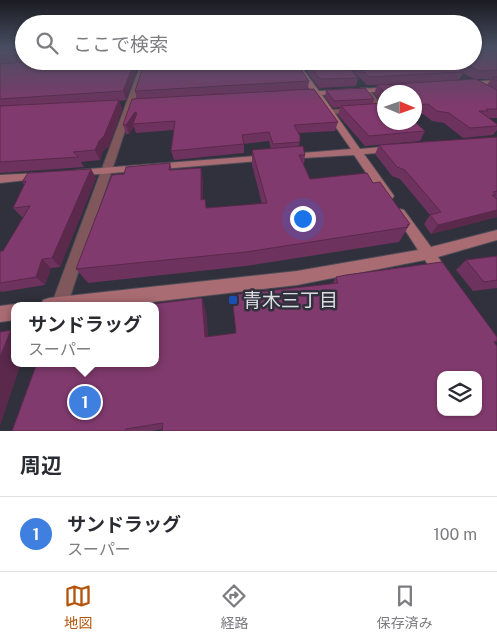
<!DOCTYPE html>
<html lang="ja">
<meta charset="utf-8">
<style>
body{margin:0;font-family:"Public Sans","Noto Sans JP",sans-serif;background:#f7f7f7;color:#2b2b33}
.controls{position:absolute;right:15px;bottom:15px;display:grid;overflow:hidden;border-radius:10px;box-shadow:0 1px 4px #0004}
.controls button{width:45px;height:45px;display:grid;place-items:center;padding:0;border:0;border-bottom:1px solid #e1e1e2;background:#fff;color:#2b2b33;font:25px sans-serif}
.compass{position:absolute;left:377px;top:85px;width:45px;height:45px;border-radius:50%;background:#fff;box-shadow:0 1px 4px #0004;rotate:92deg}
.you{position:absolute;left:302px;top:218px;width:18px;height:18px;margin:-12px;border:4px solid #fff;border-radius:50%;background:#1a73e8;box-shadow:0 0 0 8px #1a73e833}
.badge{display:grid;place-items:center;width:32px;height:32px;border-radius:50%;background:#b45309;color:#fff;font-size:16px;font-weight:700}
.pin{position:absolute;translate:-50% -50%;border:2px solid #fff;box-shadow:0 1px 5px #0006}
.popup{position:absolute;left:11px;top:302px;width:148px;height:65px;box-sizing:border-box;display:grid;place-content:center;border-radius:10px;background:#fff;filter:drop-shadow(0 1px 4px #0005);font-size:16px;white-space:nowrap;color:#7c7c81}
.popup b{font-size:19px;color:#2b2b33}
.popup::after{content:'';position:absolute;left:50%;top:100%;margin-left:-10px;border:10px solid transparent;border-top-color:#fff}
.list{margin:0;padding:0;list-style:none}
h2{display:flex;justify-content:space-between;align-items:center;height:65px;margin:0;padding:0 20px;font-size:21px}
h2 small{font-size:16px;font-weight:400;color:#7c7c81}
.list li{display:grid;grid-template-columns:32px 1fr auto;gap:15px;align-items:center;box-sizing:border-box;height:75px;padding:0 20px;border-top:1px solid #e1e1e2}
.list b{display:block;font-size:19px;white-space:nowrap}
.list p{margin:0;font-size:16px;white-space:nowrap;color:#7c7c81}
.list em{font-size:16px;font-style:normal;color:#7c7c81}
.icon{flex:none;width:28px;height:28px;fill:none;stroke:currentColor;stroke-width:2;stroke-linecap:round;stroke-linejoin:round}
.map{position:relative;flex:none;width:497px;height:431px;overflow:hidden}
.search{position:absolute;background:#fff;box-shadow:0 1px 4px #0004;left:15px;right:15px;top:15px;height:55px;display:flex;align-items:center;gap:12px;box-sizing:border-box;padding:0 18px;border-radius:28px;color:#7c7c81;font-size:19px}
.sheet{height:140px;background:#fff}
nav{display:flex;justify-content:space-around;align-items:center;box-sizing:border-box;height:70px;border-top:1px solid #e1e1e2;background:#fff;font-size:14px;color:#7c7c81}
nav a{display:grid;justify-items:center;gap:2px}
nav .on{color:#b45309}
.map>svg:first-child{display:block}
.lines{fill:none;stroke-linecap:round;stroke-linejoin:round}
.street-casing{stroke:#4c4c57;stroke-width:2}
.secondary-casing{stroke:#4c4c57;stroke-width:2}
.street{fill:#80585c;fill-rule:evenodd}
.secondary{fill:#aa6c73;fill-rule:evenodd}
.wall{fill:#6e325e;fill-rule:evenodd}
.shaded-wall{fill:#5a294c}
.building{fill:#803a6d;stroke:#5a294c;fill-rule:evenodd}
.transit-dot{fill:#1a4fb4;stroke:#30313c;stroke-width:2}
.labels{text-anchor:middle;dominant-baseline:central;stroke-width:5;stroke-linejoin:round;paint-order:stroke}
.near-poi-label{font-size:19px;fill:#dcdce3;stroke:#30313c;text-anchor:start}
</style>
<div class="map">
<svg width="497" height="431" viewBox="0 0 497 431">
<rect width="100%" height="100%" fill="#30313c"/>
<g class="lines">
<g class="street-casing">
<g id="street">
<polygon points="142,61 148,61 67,306 51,306"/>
<polygon points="361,88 367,88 384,107 384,111 327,114 327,110 330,110 376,107 361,92"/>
</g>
</g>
<g class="secondary-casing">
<g id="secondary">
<polygon points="291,61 297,61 319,91 395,87 396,89 392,91 322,95 360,149 392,146 397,149 392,152 364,154 392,193 394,196 392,199 384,199 354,155 286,159 286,155 290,154 351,149 314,96 302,96 298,94 311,91"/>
<polygon points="497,80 497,84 467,86 464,84 467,82"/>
<polygon points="268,155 273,158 272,160 76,176 71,173 76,170"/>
<polygon points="41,173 45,174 46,176 45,178 0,183 0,175"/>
<polygon points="400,209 404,210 431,247 497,230 497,240 438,257 452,277 449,282 444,284 439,282 425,260 297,285 118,306 41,306 43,300 49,298 297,271 418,250 394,213"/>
<polygon points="15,304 19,306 15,306 15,320 0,322 0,306"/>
</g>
</g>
<use href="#street" class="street"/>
<use href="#secondary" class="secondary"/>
</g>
<g class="wall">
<polygon points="0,47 24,47 24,61 139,61 139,63 126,100 119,101 122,109 109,146 103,151 100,160 81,162 84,167 0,173"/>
<path d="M497 47V118H489L497 124V130L493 135 463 138 444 123 432 121 423 114H414V92H384V122L425 131 420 141 365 146 338 115 340 107 333 108 325 97 326 90 374 99 373 104 383 103 374 94 377 85H384H367L353 71H352L358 78 356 86 319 88 299 61H473ZM463 73 474 79H491L487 85 459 80Z"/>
<polygon points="309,81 308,89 338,122 335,131 299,133 300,136 299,146 305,155 304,165 310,179 373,183 410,224 399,242 246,266 88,283 76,269 124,174 170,163 172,170 201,168 203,183 203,200 207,208 262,204 252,165 252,150 271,149 269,141 244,144 244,153 174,160 171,151 174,130 136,133 134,127 129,134 126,134 123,125 137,99 135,91"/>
<polygon points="497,137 497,217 431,234 424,224 430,215 400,179 392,176 375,154 379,145"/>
<polygon points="96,178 60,267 51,268 45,285 2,292 0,291 0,283 24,217 22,217 13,208 25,185 22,182"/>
<polygon points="497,256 497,288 473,291 456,270 466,260"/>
<polygon points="336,277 497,337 497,342 162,429 152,431 12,431 202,298 206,312 208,337 236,333 333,283"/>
</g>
<g class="shaded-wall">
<polygon points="135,61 139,61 139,63 126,100 123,91"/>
<polygon points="119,100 122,109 109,146 103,151 100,160 95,150"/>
<polygon points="135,112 138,121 133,124 134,127 129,134 126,125"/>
<polygon points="201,168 203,183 203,215 201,200"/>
<polygon points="91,169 96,178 60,267 52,258"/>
<polygon points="497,210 497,217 431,234 438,225"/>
<polygon points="42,259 51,268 45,285 36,277"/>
<polygon points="202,298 206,312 209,349 205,337"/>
<polygon points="11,330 15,332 15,363 21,363 0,426 0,357"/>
</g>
<g class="building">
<polygon points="0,47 24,47 24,55 0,56"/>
<polygon points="473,47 497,47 497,70 479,71 461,61 473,61"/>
<polygon points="39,61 135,61 123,91 0,99 0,64"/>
<polygon points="145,61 295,61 309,81 135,91"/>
<polygon points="306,61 445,61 463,72 369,77 355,63 350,62 349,67 358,78 320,79"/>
<polygon points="497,77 497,81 492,78"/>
<polygon points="476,79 497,90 497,109 486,109 488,111 479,111 497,124 497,126 470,128 449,113 437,111 428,104 414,105 414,92 385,92 377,85"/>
<polygon points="365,88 374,99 334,101 326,90"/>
<polygon points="314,89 338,122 294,125 300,136 300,142 273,144 269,132 242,135 244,144 171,151 175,121 133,124 137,113 135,112 126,125 123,125 132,99"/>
<polygon points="119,100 104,136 99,141 95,150 73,152 79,157 0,162 0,106"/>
<polygon points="384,103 384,122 414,122 414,121 425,131 369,136 341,106"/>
<polygon points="497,137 497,191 493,192 496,195 492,195 497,199 497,210 438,225 430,215 441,212 405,170 397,167 379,145"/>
<polygon points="303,146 305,155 299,155 310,179 367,173 373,183 380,182 410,224 407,225 408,227 246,252 76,269 112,175 124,174 126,167 170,163 169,170 201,168 201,200 205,199 206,208 267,203 252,150"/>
<polygon points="91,169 52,258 42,259 36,277 0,283 0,251 3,251 30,206 13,208 26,181 22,182 28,173"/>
<polygon points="497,256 497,280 484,282 466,260"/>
<path d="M442 262 497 337V341L494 342 497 346V431H162L163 423 126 429 125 431H12L37 363H155V306H136L202 298 205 337 236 333 232 295 338 283 336 277 346 275ZM441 375H478V412H441Z"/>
<polygon points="11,330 0,357 0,332"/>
</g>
<linearGradient id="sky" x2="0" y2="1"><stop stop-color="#1a1b21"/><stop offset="0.44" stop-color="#484e61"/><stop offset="1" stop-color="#484e61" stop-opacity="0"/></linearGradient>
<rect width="497" height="107" fill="url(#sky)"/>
<rect class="transit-dot" x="228" y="295" width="10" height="10" rx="2.5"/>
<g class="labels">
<g class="near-poi-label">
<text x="243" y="300">青木三丁目</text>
</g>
</g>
</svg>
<div class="controls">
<button><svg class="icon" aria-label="layers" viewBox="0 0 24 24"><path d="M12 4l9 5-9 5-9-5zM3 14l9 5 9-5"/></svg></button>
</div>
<svg class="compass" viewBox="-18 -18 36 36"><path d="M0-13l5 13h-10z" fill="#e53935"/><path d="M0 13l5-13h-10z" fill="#7c7c81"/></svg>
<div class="you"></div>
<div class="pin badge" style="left:85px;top:402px;background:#3f7fe0">1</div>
<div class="popup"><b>サンドラッグ</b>スーパー</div>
<div class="search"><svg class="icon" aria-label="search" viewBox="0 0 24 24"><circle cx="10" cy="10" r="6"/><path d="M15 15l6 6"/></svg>ここで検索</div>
</div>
<section class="sheet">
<h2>周辺<small></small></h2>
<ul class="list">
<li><span class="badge" style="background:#3f7fe0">1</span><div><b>サンドラッグ</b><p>スーパー</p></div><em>100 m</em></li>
</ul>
</section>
<nav>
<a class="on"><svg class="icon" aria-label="map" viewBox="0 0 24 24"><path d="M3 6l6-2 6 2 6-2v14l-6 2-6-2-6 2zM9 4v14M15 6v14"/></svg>地図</a>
<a><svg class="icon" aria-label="directions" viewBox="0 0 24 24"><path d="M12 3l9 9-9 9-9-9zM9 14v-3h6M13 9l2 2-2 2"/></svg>経路</a>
<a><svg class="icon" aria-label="saved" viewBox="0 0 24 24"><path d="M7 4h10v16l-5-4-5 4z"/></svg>保存済み</a>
</nav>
